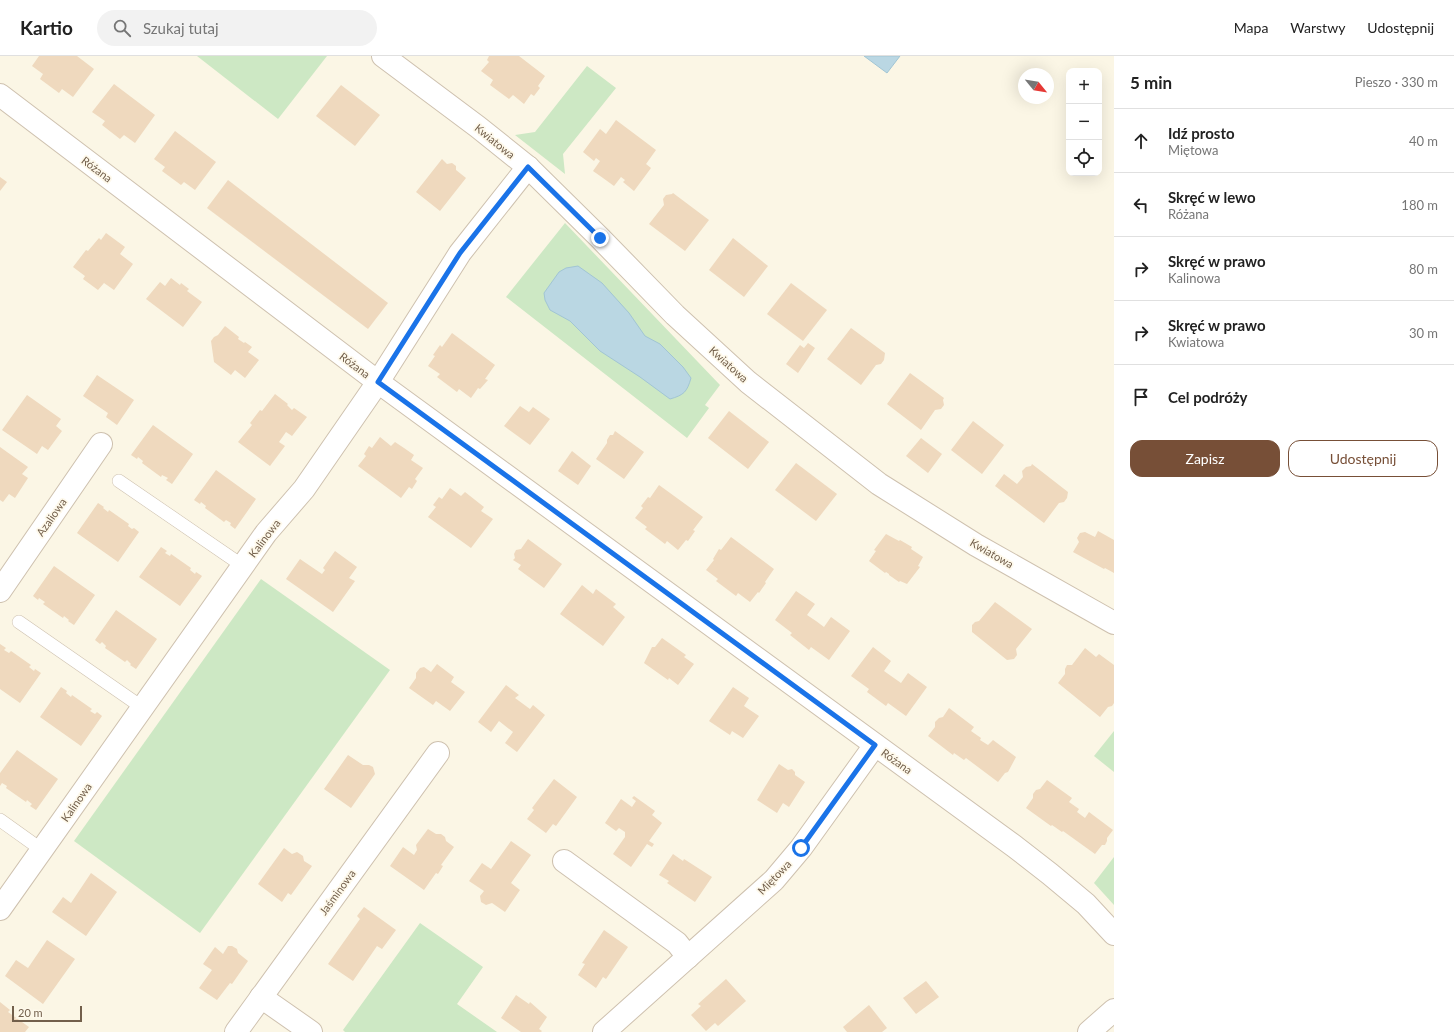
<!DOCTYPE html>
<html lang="pl">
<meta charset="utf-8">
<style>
body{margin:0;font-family:Lato,sans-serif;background:#f2f2f2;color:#222}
.controls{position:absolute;right:12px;top:12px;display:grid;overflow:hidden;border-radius:8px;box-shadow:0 4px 16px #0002}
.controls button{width:36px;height:36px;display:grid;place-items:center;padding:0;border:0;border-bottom:1px solid #e0e0e0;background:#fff;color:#222;font:20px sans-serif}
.compass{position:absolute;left:1018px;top:12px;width:36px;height:36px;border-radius:50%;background:#fff;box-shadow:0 4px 16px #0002;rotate:120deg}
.scale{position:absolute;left:12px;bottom:10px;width:70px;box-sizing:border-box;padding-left:4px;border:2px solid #725f4b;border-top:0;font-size:11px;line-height:14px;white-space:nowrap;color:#725f4b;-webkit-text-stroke:3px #fef9eb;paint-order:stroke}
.stop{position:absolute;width:12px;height:12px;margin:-9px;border:3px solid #1a73e8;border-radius:50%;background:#fff}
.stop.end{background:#1a73e8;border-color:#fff;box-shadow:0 1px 4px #0008}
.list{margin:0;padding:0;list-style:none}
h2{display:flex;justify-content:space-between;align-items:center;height:52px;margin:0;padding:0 16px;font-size:17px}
h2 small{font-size:13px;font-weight:400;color:#767676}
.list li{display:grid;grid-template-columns:26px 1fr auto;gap:12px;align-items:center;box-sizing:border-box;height:64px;padding:0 16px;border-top:1px solid #e0e0e0}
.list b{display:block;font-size:15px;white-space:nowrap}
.list p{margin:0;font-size:13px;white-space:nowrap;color:#767676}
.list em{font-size:13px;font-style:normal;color:#767676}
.actions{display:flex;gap:8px;padding:12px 16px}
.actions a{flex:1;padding:9px 0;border:1px solid #774f37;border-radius:12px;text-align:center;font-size:14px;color:#774f37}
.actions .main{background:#774f37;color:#fff}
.icon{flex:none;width:22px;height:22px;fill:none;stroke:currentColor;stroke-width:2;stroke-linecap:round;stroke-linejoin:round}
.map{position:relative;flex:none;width:1114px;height:976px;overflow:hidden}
header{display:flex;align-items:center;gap:24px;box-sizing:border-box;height:56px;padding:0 20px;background:#fff;border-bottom:1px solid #e0e0e0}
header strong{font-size:19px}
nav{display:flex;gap:22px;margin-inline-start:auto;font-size:14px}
.search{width:280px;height:36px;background:#f2f2f2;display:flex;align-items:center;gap:10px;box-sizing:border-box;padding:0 14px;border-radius:22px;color:#767676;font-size:15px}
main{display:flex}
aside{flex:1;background:#fff}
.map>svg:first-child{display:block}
.green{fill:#cde8c4}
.water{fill:#bad7e3;stroke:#a1c5d4}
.building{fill:#efd9be}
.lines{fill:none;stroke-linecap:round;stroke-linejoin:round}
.service-casing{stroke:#cec1af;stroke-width:14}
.minor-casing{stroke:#cec1af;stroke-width:24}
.service{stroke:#fff;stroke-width:13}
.minor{stroke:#fff;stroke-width:22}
.route{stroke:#1a73e8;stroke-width:5}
.labels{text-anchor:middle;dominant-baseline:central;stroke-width:3.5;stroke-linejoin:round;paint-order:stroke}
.street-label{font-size:11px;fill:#725f4b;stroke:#fef9eb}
</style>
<header>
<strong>Kartio</strong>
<div class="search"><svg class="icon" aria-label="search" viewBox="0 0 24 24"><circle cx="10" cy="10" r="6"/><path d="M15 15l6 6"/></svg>Szukaj tutaj</div>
<nav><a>Mapa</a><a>Warstwy</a><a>Udostępnij</a></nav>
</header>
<main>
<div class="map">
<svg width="1114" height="976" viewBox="0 0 1114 976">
<rect width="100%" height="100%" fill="#fbf6e5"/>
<g class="green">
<polygon points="197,0 327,0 278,63"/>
<polygon points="587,10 616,32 563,98 565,118 515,79 535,76"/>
<polygon points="565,167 720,329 705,349 709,352 687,382 506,241"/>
<polygon points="261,523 390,614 200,877 74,785"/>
<polygon points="1114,675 1114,716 1094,700"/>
<polygon points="1114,801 1114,849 1094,827"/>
<polygon points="420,867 483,911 457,948 497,976 345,976 343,974"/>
</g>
<g class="water">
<polygon points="864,0 900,0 887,17"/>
<path d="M578 210 602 227 629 257 645 280 660 288 683 311 691 322C687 336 684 339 670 343L640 321 600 295 570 265 550 254 545 244 544 237 559 216 566 212Z"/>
</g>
<g class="building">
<polygon points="39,0 77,0 94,13 73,41 62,33 59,37 40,23 43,18 32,10"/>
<polygon points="489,0 519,0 545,20 538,30 540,32 534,40 531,38 524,48 513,39 509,43 490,29 493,24 481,15 489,6 487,4"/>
<polygon points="114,28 155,59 135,87 124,79 120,83 102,69 105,65 92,56"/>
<polygon points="341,29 380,59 355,90 316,60"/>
<polygon points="616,64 656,94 646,108 651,112 634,135 623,126 625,124 621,121 614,130 603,122 593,115 600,105 596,102 594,105 583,96 600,73 606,78"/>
<polygon points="175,75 216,106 195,134 184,126 181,129 162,115 165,111 154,103"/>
<polygon points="442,103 447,108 452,107 456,110 456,114 466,122 440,155 416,136"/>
<polygon points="0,121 7,126 0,135"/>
<polygon points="228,124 388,247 368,273 207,152"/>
<polygon points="673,137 709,164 685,195 649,168 664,149 663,143 666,139 672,138"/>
<polygon points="106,177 125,191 120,198 133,208 114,234 104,227 98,234 83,223 85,220 73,211 86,194 88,195 99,182 101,184"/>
<polygon points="733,182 768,210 744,241 709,214"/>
<polygon points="171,222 180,229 181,227 189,233 187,235 202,246 183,271 146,243 160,226 165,230"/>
<polygon points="791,227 827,254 803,285 767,258"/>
<polygon points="225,270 239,281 238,283 244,287 245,286 252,291 248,296 259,304 245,322 235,314 231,319 214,306 211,285 214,281 218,279"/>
<polygon points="851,272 885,297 884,304 881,308 876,309 861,329 827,303"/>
<polygon points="452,277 495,309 485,323 488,324 480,333 478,332 471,342 459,333 457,336 437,321 440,318 428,310 435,300 433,299 440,289 442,291"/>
<polygon points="808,287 815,292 798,317 786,308 800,289 804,292"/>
<polygon points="910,317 944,342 943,344 944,349 941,353 935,354 921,374 887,348"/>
<polygon points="97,319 134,344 117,369 106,361 108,357 83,340"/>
<polygon points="275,338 288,348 287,349 292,354 294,352 307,361 292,380 286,376 279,386 285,390 270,410 238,386 252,369 250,367 260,354 262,355"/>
<polygon points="27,339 61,363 56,370 62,375 48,394 42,390 37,398 2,374"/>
<polygon points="520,350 529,356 533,351 550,363 530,389 504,370"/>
<polygon points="729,355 769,386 748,413 708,382"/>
<polygon points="973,365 1004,389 982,418 951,394"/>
<polygon points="153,369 193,398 172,428 166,424 168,422 162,419 161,421 142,407 143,405 138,401 137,403 131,399"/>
<polygon points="615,375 644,396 624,423 596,403 607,387 607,384 610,379 613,379"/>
<polygon points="380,381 391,390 395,386 404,392 414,399 411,404 423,412 415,423 417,425 412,433 409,431 401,442 358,410 366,400 364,398 369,390 372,392"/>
<polygon points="921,382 942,398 928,417 906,400"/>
<polygon points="0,391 28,411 22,418 28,422 15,442 9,438 3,446 0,444"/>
<polygon points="572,395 591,410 578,429 558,415"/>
<polygon points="796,407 837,438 816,465 775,434"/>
<polygon points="1032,408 1068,436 1067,442 1064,446 1059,447 1044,467 995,430 1004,418 1017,428 1023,421 1022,415 1026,411 1031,410"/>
<polygon points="216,414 256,443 235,473 230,469 231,467 226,464 224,466 205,452 206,450 201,446 200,448 194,444"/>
<polygon points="659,429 703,461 693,474 695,475 688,485 686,484 678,494 667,485 665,488 645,473 647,471 635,462 643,452 641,450 648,441 650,442"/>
<polygon points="450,432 461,440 465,436 484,451 481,455 493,463 471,492 428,461 436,451 433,449 439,441 442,443"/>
<polygon points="98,447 104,451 103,452 108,456 109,454 129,468 128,470 132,473 134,472 139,476 118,506 77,477"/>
<polygon points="1098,475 1114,484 1114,517 1105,512 1104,513 1073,496 1079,486 1077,482 1080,477 1085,476 1095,481"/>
<polygon points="886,478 899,485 900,484 912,491 911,493 923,501 918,510 920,511 907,528 900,525 899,526 889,519 889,518 886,516 885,517 869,505 876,495 874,494"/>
<polygon points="731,481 774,513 765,526 766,527 759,537 758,536 750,546 738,537 736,540 716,525 718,523 706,514 714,504 713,503 719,493 721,494"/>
<polygon points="528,483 562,508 544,532 518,513 521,509 513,504 515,502 514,498 516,494 521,493"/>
<polygon points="161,491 167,495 165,497 170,500 171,498 191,512 190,514 195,518 196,516 202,520 180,550 139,521"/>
<polygon points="335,495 357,511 349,522 355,525 333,556 286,523 300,503 322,518 325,514 323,512"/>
<polygon points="54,510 95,539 74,569 68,565 69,564 64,560 63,562 43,548 45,546 39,542 38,544 33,540"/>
<polygon points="582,529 593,538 596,533 616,548 613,551 625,561 603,590 560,558"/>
<polygon points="796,535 815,548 807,559 816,565 824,571 831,561 850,575 829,604 811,591 809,594 790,579 792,577 775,564"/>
<polygon points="995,546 1032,573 1016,593 1017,599 1014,603 1007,604 972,576 972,569 975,566 979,565"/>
<polygon points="116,554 157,583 136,613 130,609 131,608 127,604 125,606 105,592 106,590 102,586 100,588 95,584"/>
<polygon points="662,582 686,599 684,601 694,608 678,629 669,622 668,624 644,607 652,591 655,591"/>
<polygon points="0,588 6,592 4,594 9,597 11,595 31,609 29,611 34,615 35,613 41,617 20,647 0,633"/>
<polygon points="873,591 891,605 884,615 901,627 908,617 927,631 906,660 888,647 886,650 867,636 869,633 851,620"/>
<polygon points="1085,592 1096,601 1099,598 1114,609 1114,647 1112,650 1108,651 1100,661 1058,627 1065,618 1065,613 1067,609 1072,609"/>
<polygon points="437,608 454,621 451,626 465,636 450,655 436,645 433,649 409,632 416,622 416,617 420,612 424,611 431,616"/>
<polygon points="506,629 519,639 515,642 530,653 533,649 545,659 517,696 505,687 513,676 499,665 491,676 478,666"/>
<polygon points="61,631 67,635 66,637 71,641 72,639 92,653 90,655 95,658 97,656 102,660 81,690 40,661"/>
<polygon points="733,631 749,642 744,650 759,660 743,682 732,675 730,679 709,665"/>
<polygon points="949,652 974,671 971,675 981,682 980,684 988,689 993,684 1016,701 1008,716 1005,717 998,726 966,702 964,704 954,697 953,699 928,680 935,671 935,666 939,662 943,661"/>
<polygon points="17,694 58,723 36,754 30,750 32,748 27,744 26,746 6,732 7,730 2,727 0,730 0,717"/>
<polygon points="348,699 363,709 369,709 373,711 375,718 351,752 324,733"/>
<polygon points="779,708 788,714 792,713 795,716 795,719 805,726 789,751 783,747 777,757 757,744"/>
<polygon points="554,723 577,741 556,770 553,768 546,777 527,763 534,754 532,752"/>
<polygon points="1047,724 1072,742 1069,746 1079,753 1077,756 1085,762 1089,756 1113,774 1107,782 1107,785 1105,789 1102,789 1095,798 1063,775 1062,776 1052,769 1051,770 1026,752 1033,742 1033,738 1036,734 1040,733"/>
<polygon points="634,740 655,755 652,759 662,767 649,785 654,788 652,791 647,788 631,811 613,798 625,781 625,776 619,772 616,775 605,767 621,743 632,751 636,745 632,742"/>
<polygon points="428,773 436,778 441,778 445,781 446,785 454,791 441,809 443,810 438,818 436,817 424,834 390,810 403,791 414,799 417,794 416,789"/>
<polygon points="511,785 531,799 511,827 520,834 505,856 492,847 486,849 481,846 480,840 484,835 469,825 482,807 491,813"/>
<polygon points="284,792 292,798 297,796 303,800 304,805 312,810 291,839 288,837 282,846 258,828"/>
<polygon points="673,798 683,805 684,803 712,821 695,846 667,827 669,825 659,819"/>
<polygon points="91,817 117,836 86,880 52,856 63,841 71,847"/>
<polygon points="364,851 396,874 382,893 377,890 353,925 328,908 360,863 357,860"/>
<polygon points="604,874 628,891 606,923 603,921 596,932 578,919 585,908 582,907"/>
<polygon points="47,884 75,903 43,948 5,920 16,904 28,912"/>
<polygon points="228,890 232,890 237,893 238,897 248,905 232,928 230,927 217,944 199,932 212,914 203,908 215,891 223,898"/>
<polygon points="726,923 746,945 718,970 715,967 706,975 691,959 701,950 698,948"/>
<polygon points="926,925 939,941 916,958 903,942"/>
<polygon points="516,939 529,948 530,946 547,961 539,973 542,975 541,976 521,976 501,962"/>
<polygon points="0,946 10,954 8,956 29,971 25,976 0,976"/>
<polygon points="869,949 887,972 882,976 847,976 843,971"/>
</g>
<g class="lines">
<g class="service-casing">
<g id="service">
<polyline points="119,425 243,510"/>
<polyline points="19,566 143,652"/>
<polyline points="0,764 42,794"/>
</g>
</g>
<g class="minor-casing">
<g id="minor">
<polyline points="383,0 478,71 528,111 600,182 675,259 748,326 879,428 976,489 1114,567"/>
<polyline points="0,39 378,326 1014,790 1050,818 1086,848 1114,878"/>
<polyline points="0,535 101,388"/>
<polyline points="564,805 677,887 688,901"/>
<polyline points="0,853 266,477 304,433 378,326 460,197 528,111"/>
<polyline points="261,941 311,976"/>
<polyline points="236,976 438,697"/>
<polyline points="604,976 774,824 801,792 875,689"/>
<polyline points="1089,976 1114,954"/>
</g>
</g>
<use href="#service" class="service"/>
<use href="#minor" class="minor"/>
</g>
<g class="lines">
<polyline class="route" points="600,182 528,111 460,197 378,326 875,689 801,792"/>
</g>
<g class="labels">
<g class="street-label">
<text transform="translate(495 85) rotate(39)">Kwiatowa</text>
<text transform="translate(97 113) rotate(37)">Różana</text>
<text transform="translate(729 308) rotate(42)">Kwiatowa</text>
<text transform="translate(355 309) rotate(37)">Różana</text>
<text transform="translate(51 461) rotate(-55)">Azaliowa</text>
<text transform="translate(264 482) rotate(-53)">Kalinowa</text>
<text transform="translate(992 497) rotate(30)">Kwiatowa</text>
<text transform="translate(897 705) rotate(36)">Różana</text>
<text transform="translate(76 746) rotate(-55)">Kalinowa</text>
<text transform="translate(774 821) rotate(-46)">Miętowa</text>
<text transform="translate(337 836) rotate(-54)">Jaśminowa</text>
</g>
</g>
</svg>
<div class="controls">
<button>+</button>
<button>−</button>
<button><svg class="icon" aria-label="locate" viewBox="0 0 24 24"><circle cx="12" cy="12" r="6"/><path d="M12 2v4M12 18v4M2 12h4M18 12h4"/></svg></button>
</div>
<svg class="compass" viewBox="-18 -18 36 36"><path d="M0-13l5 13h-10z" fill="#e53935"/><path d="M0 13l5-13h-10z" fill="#767676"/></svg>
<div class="scale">20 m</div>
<div class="stop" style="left:801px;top:792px"></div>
<div class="stop end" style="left:600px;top:182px"></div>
</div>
<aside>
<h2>5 min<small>Pieszo · 330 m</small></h2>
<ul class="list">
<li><svg class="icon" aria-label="ahead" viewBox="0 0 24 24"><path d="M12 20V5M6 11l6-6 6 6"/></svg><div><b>Idź prosto</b><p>Miętowa</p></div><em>40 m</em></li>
<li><svg class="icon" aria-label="left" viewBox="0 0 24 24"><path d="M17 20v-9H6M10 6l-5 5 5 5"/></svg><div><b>Skręć w lewo</b><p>Różana</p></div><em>180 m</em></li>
<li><svg class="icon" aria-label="right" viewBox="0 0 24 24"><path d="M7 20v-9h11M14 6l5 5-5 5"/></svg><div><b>Skręć w prawo</b><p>Kalinowa</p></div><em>80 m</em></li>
<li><svg class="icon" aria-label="right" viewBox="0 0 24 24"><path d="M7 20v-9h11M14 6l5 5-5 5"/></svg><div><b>Skręć w prawo</b><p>Kwiatowa</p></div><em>30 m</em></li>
<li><svg class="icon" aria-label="arrive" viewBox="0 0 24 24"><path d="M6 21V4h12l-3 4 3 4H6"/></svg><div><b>Cel podróży</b></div></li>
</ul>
<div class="actions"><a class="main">Zapisz</a><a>Udostępnij</a></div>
</aside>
</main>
